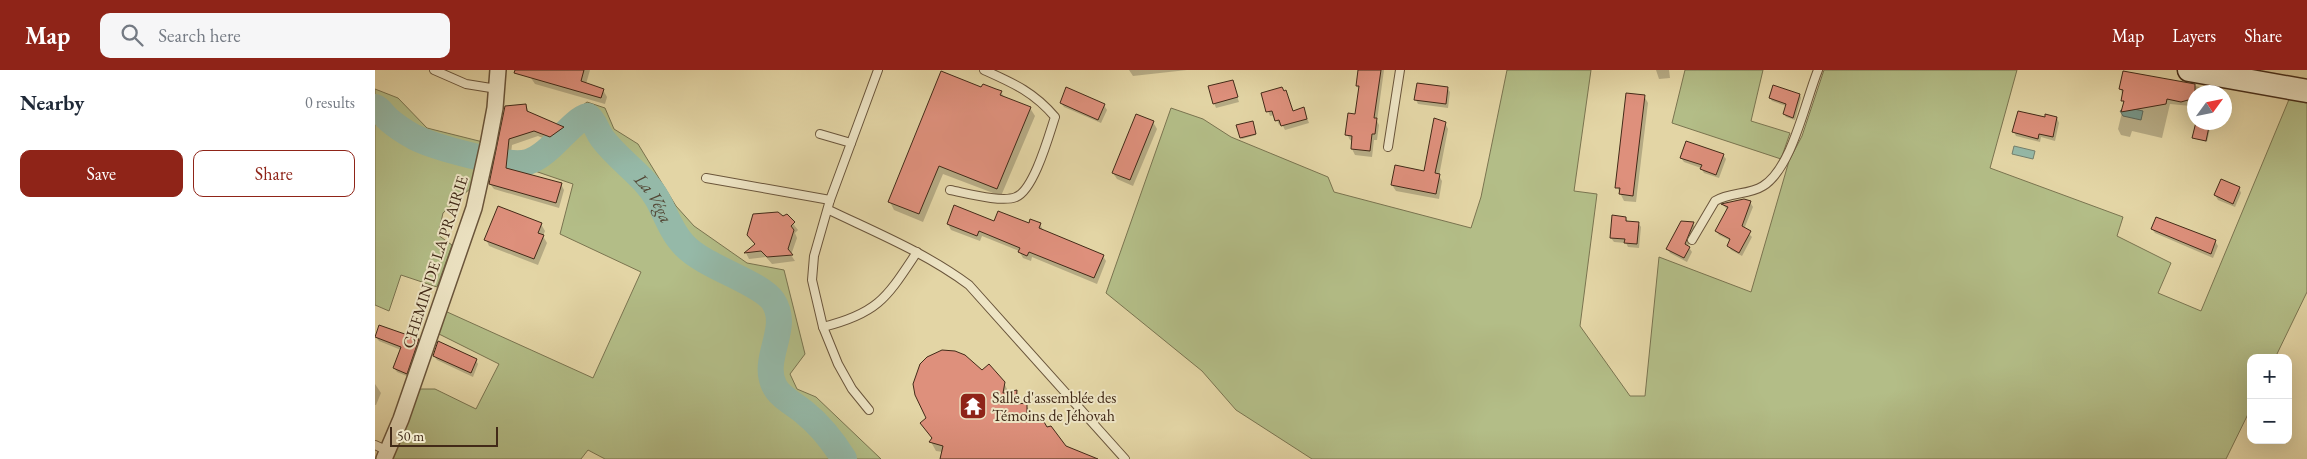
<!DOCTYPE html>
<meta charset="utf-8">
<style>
body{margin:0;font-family:"EB Garamond",serif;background:#f6f6f7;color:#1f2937}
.controls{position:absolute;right:15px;bottom:15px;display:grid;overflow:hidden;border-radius:10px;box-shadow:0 5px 20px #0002}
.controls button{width:45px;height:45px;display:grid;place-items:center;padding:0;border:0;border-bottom:1px solid #e0e1e3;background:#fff;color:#1f2937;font:25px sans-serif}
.compass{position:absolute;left:1812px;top:15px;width:45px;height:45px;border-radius:50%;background:#fff;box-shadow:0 5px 20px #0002;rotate:57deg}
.scale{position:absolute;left:15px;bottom:12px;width:108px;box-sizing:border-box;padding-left:5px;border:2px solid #422a18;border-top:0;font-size:14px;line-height:18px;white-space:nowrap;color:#422a18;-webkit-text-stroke:4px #ede4c4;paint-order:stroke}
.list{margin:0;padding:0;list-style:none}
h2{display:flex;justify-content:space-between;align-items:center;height:65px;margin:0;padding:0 20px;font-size:21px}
h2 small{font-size:16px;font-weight:400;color:#747a83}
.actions{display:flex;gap:10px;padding:15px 20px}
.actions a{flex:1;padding:11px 0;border:1px solid #8f2418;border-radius:10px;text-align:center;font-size:18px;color:#8f2418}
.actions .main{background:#8f2418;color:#fff}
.icon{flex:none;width:28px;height:28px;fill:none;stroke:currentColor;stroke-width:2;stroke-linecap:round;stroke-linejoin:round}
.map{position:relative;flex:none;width:1932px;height:389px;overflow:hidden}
header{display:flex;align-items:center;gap:30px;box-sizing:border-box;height:70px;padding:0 25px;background:#8f2418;color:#fff}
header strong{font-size:24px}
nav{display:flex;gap:28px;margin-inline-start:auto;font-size:18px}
.search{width:350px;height:45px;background:#f6f6f7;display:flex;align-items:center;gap:12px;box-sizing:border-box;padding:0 18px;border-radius:10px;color:#747a83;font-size:19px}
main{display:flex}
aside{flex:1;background:#fff}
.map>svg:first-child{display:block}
.green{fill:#b3bd87;stroke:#7a7450}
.water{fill:#95b9a8;stroke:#74806e}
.shadow{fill:#0003}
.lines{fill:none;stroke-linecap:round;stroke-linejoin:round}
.river{stroke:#95b9a8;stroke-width:26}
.building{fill:#de907c;stroke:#422a18}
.lane-casing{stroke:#6a553b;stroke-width:10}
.street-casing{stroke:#6a553b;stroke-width:18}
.secondary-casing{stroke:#422a18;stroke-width:25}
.lane{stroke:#ede4c4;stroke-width:8}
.street{stroke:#ede4c4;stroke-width:15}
.secondary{stroke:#ede4c4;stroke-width:22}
.labels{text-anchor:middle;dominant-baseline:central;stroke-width:4;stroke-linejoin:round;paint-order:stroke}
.street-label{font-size:16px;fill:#422a18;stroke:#ede4c4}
.poi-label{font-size:16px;fill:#422a18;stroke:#ede4c4;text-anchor:start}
.water-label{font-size:18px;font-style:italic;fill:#534735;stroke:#ede4c4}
</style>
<header>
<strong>Map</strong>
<div class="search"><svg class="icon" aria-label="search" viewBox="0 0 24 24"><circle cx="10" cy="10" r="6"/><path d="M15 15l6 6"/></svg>Search here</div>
<nav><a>Map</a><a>Layers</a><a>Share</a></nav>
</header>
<main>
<aside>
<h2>Nearby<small>0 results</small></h2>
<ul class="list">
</ul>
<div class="actions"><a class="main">Save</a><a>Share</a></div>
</aside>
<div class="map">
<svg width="1932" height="389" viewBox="0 0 1932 389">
<rect width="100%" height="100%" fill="#e3d5a5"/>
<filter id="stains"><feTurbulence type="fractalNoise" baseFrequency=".004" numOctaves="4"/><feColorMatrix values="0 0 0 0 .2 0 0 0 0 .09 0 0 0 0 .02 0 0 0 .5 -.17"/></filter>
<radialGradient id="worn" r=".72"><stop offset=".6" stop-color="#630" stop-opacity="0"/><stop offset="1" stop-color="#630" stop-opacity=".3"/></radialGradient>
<g class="green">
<polygon points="1132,0 1216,0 1199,121 1222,124 1205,256 1255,326 1270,326 1284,187 1376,222 1414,91 1427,66 1449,0 1642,0 1615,98 1748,147 1742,166 1796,193 1783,223 1826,241 1915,27 1932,31 1932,222 1900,288 1876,288 1876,338 1851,389 937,389 861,340 827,301 731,223 796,38 828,49 856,67 953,107 959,122 1096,158 1106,127"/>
<polygon points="1310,0 1388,0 1376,51 1415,63 1406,89 1297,53"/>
<polygon points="0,19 23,28 52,58 108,72 97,117 68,143 63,165 77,175 62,217 26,205 14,241 0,235"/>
<polygon points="212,32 230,38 239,59 263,74 301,136 319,156 372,193 409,200 430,284 415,304 422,319 441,327 506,389 230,389 213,380 206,389 18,389 43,319 60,319 101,339 124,294 64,264 70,241 218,308 266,202 185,164 198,114 151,98 169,92 200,66 191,48"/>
</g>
<g class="water">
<polygon points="1750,37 1768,41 1766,50 1748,46 1745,41"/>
<polygon points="1639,76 1660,81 1658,89 1637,84"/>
</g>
<g class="shadow">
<polygon points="158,0 215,0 211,14 228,20 232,27 230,34 160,14 156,8"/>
<polygon points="754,0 812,0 758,6"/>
<polygon points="988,0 1009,0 1002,51 1004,55 1002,70 999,70 997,87 980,85 977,79 978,71 975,70 972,64 981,45 984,20 982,16"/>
<polygon points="1281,0 1294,0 1295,8 1284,9"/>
<polygon points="1749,2 1825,17 1828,22 1820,22 1820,34 1816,36 1795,34 1787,68 1757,61 1755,67 1746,65 1743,59 1749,34 1746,19"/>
<polygon points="857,11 864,32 841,38 839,33"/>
<polygon points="1072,18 1075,22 1073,38 1043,34 1041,30"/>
<polygon points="607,19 626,22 629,27 655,38 660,46 626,126 568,104 548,152 519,140 515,132"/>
<polygon points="911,22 918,42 929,39 934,53 910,60 907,54 904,55 900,45 895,46 887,24"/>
<polygon points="1425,25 1426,28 1420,50 1411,47 1409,44 1411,36 1397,31 1395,28"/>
<polygon points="1269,26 1273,33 1261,132 1249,131 1242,117"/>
<polygon points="686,33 729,35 732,40 726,53 689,37"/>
<polygon points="151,35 154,43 188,58 191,64 179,73 163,66 137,75 134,100 186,114 189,120 184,138 119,119 115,114 131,37"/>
<polygon points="1682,48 1684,53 1680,71 1666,67 1665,72 1641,66 1639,62 1670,49"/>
<polygon points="778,52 782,59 758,116 742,109 738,103"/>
<polygon points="1822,52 1836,54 1832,72 1819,67"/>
<polygon points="1070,53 1073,59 1064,106 1067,111 1064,129 1021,121 1017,115 1050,102"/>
<polygon points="878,54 881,65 867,69 866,68"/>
<polygon points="1348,85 1351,89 1344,108 1329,103 1326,98 1309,92 1306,88"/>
<polygon points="1864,118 1866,123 1860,137 1843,130 1840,125"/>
<polygon points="1369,130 1375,132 1378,137 1369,159 1377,167 1367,186 1356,180 1353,176 1356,171 1344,165 1341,161 1353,140 1348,135"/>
<polygon points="412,146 423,160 420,163 422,168 416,185 420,191 397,194 391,187 374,189 371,183 380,175 374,165"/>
<polygon points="1251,148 1253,152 1263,153 1266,157 1264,178 1253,177 1251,173 1239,172 1236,168"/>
<polygon points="620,152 665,154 668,160 728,186 731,191 722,214 657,187 656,191 648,188 644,181 607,166 605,171 576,160 573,154"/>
<polygon points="1318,153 1320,158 1313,176 1317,182 1312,192 1295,183 1293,179"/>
<polygon points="166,154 170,161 168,166 172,173 163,195 114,176 111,169"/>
<polygon points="1777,159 1840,171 1843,176 1838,188 1780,163"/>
<polygon points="1,267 43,270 45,275 34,307 22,302 19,298 26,280 4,271"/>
<polygon points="59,286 101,290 103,294 98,307 62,290"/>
<polygon points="606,302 629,313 634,323 641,321 646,330 646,335 651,335 656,343 656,349 671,359 691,377 711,389 566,389 568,382 561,381 556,372 558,370 552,361"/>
<polygon points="0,314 6,323 1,335 0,335"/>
</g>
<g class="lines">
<path class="river" id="s1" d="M0 37C6 39 8 45 14 50 21 56 30 62 39 67 59 77 133 98 153 92 177 84 196 50 213 46 221 53 221 60 227 68 243 90 269 105 283 130 291 145 297 163 309 175 329 197 385 212 398 231 416 258 386 288 399 315 404 327 421 335 430 343 445 355 459 373 469 389"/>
</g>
<g class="building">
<polygon points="140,0 209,0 206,11 229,19 226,28 139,3"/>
<polygon points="983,0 1006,0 999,48 1002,48 1000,64 997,64 995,81 976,79 977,66 970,65 973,43 980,44 984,16 981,16"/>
<polygon points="566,1 606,17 608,14 621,19 627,21 625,25 656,37 622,119 564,96 544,144 513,132"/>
<polygon points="1748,1 1820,14 1820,28 1806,32 1792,29 1791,34 1746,42 1749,31 1746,31 1748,20 1744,19"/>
<polygon points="858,10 863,27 838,34 833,16"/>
<polygon points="1042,13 1073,17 1071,34 1039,30"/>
<polygon points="1398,15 1425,24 1418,48 1408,44 1411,34 1394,28"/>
<polygon points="691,17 730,34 723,50 685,33"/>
<polygon points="907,17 909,21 911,20 918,41 929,37 932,49 906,56 904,50 900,51 897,41 891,42 886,23"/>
<polygon points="1251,23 1270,25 1258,126 1244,124 1245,118 1240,118"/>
<polygon points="151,34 152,41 189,57 175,67 159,61 134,69 131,98 187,113 181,133 114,114 130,36"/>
<polygon points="1643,41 1670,47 1670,44 1682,47 1678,67 1664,64 1663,69 1637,62"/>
<polygon points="761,44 779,51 755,110 737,103"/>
<polygon points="1059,48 1071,52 1060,103 1065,104 1061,124 1016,115 1020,95 1049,101"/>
<polygon points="878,51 881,64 865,68 861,55"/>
<polygon points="1821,52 1835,52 1831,71 1817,68"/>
<polygon points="1311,71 1349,84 1341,105 1325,99 1327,95 1305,88"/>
<polygon points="1846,109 1865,117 1858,134 1839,125"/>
<polygon points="1369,129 1376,131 1367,156 1376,161 1364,183 1352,176 1355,169 1340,161 1353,137 1346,134"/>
<polygon points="579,135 619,151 623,141 654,153 655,149 666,153 664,158 729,185 719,208 654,182 652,186 643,182 645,178 604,161 602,166 572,154"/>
<polygon points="123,136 167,153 163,163 169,165 159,189 109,170"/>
<polygon points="403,142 408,146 412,144 420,152 416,156 419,160 413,179 418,185 392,187 386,181 369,183 380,174 372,165 378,144"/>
<polygon points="1237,145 1251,147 1251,151 1264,152 1262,174 1249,173 1250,169 1235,168"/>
<polygon points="1781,147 1841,170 1836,184 1776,159"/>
<polygon points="1306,151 1319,152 1310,174 1315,177 1309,188 1291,179"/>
<polygon points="4,255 44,269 32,304 18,298 26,277 0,267"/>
<polygon points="63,271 102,289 96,303 58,286"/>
<polygon points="567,280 580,281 590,285 607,300 614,294 630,312 628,323 642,320 641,334 652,333 652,348 665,345 672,357 676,356 691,376 723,389 565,389 568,376 554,372 557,368 545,353 551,348 540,325 538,314 545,294 552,287"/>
</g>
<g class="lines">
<g class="lane-casing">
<g id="lane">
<polyline points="59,0 91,14 122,19"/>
<polyline points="445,64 476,73"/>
<polyline points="1013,77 1025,0"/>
<polyline points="331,108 455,130"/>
<path d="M575 120C591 123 627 133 641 127 659 120 674 65 680 47 659 22 638 13 609 0"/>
<path d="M454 140C502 163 551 183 594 215L750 389"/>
<path d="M1317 170 1340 131C1355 122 1374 125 1388 116 1417 98 1430 32 1443 0"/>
<path d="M448 257C504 243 512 227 542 182"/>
<polyline points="494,340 477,319 463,294 448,257 437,210 439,186 455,130 503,0"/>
<polyline points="0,375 13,381"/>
</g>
</g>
<g class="street-casing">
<polyline id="street" points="9,389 26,349 99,138 113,75 120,38 123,0"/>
</g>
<g class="secondary-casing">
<polyline id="secondary" points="1814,0 1932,21"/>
</g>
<use href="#lane" class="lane"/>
<use href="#street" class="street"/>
<use href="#secondary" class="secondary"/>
</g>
<defs>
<g id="temple-square" transform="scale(1.4375)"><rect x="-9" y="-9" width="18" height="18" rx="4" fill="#8f2418" stroke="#ede4c4"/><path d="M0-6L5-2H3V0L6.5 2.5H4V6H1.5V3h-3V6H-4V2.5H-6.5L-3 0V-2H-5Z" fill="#fff"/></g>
</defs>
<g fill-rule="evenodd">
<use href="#temple-square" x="598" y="336"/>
</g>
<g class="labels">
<g class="street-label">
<text transform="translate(60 192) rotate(-72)">CHEMIN DE LA PRAIRIE</text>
</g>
<g class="poi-label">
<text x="617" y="327">Salle d'assemblée des<tspan x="617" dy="18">Témoins de Jéhovah</tspan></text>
</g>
<g class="water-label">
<text stroke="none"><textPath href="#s1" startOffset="350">La Véga</textPath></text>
</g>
</g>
<rect width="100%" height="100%" filter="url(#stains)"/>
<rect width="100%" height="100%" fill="url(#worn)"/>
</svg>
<div class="controls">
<button>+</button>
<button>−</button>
</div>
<svg class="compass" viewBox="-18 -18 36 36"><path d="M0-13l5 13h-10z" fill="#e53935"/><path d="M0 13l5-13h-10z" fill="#747a83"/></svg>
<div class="scale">50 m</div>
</div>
</main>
